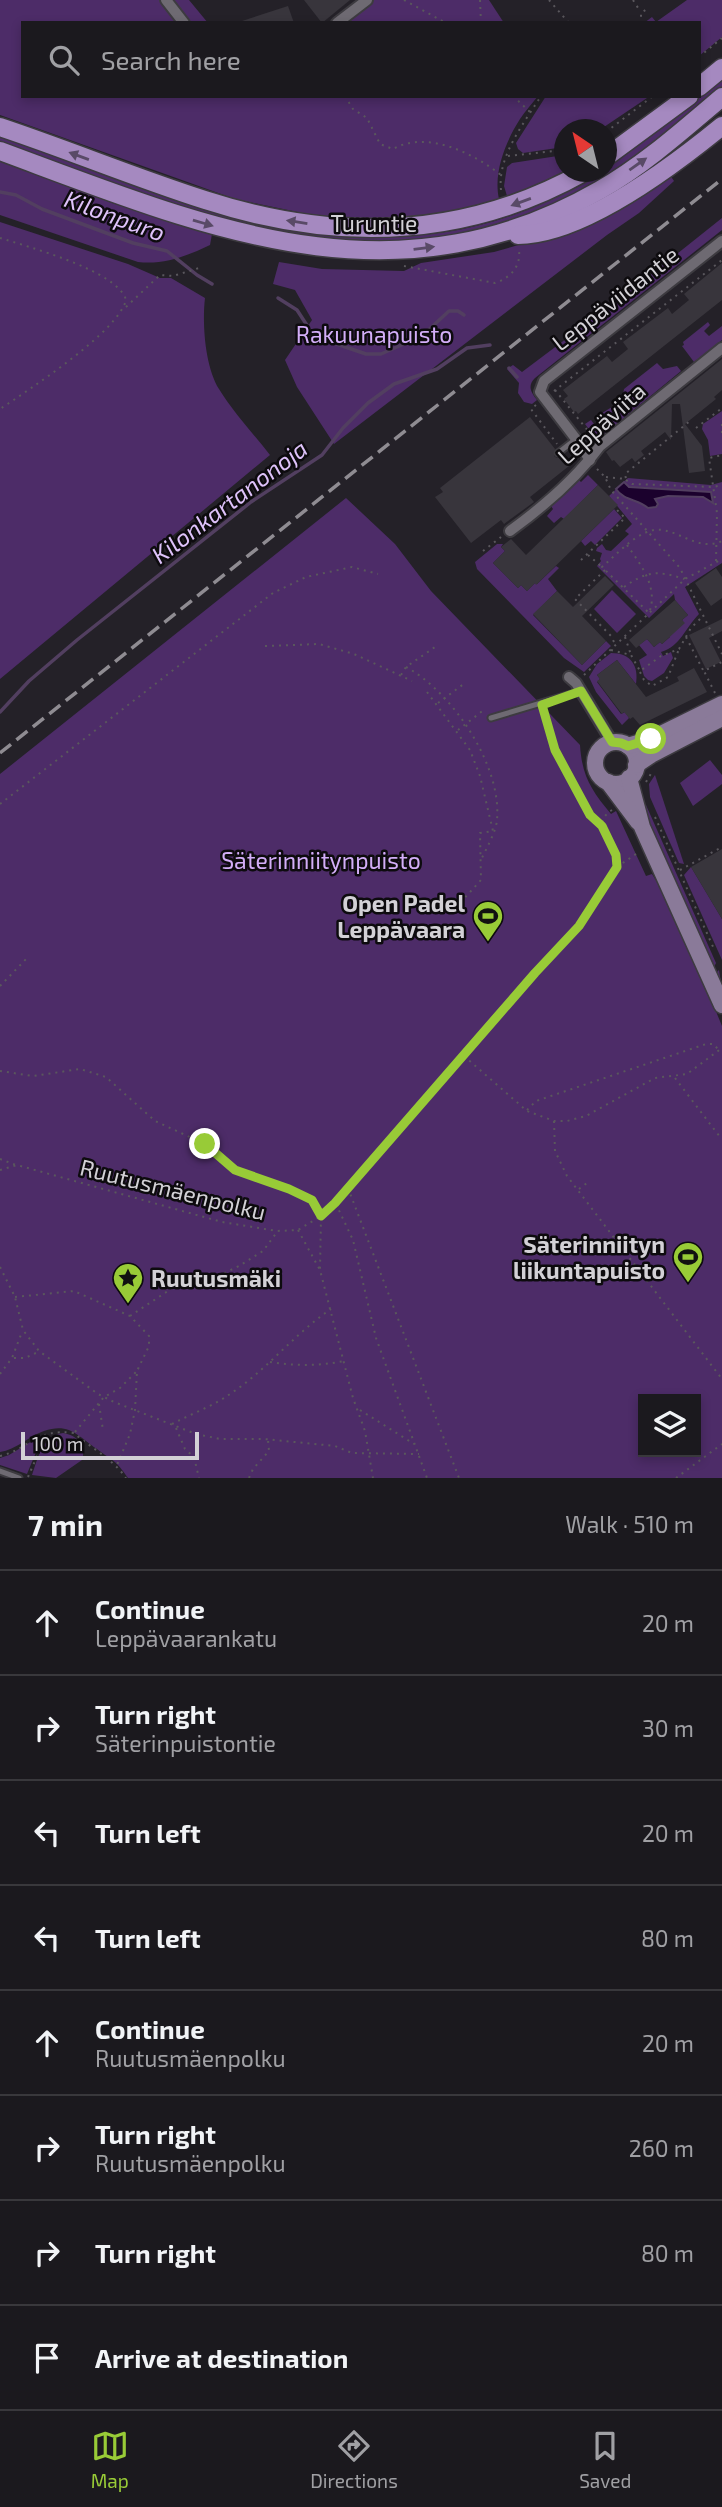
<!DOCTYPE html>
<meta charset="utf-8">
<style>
body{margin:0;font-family:"Exo 2",sans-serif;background:#28262b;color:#f1f3f6}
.controls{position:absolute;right:21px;bottom:21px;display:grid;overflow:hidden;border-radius:0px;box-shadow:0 4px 10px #0003}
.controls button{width:63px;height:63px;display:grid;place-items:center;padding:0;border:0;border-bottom:2px solid #39383c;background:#1b191e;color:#f1f3f6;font:35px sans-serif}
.compass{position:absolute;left:554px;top:119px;width:63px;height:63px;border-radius:50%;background:#1b191e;box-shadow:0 4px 10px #0003;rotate:325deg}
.scale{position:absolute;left:21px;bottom:18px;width:178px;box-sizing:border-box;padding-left:7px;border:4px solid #d3d1d6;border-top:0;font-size:19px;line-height:24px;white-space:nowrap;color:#d3d1d6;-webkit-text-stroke:5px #0d0b0e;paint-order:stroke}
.stop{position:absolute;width:21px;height:21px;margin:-16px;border:5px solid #98cb37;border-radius:50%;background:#fff}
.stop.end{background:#98cb37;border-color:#fff;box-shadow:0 2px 7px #0008}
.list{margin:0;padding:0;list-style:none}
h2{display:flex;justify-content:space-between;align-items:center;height:91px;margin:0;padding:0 28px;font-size:30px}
h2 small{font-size:23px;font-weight:400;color:#a0a0a4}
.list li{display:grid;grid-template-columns:46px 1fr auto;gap:21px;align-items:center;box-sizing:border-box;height:105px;padding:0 28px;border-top:2px solid #39383c}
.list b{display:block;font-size:26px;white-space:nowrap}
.list p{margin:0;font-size:23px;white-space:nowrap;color:#a0a0a4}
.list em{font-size:23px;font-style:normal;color:#a0a0a4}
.icon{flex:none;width:38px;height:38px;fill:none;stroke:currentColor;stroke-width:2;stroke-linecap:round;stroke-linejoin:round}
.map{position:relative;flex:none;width:722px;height:1478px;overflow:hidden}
.search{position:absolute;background:#1b191e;box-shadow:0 4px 10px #0003;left:21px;right:21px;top:21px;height:77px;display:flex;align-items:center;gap:18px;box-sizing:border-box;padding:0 24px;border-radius:0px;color:#a0a0a4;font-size:26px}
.sheet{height:931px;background:#1b191e}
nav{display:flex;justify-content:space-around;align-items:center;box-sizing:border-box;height:98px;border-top:2px solid #39383c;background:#1b191e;font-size:19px;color:#a0a0a4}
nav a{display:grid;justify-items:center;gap:4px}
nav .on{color:#98cb37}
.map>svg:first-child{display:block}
.green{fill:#4d2c68;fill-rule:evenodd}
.water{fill:#1b012d;stroke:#523f60;stroke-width:2}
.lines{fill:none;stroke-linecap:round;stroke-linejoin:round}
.stream{stroke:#523f60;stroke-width:3.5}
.building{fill:#38353c}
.lane-casing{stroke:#3d3b40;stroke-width:9}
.street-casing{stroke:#3d3b40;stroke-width:14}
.secondary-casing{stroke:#3d3b40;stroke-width:19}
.primary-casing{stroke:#3d3b40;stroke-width:21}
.path{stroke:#5a575d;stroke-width:2;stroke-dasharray:2 5;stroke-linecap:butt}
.lane{stroke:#6e6a72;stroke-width:5}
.street{stroke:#6e6a72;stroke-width:10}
.secondary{stroke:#8a7a99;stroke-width:16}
.primary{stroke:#a589c0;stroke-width:18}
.rail{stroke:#8f8c92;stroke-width:3.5;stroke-dasharray:14 7;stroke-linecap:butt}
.oneway{fill:#594a67}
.route{stroke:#98cb37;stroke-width:9}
.labels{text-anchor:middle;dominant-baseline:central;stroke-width:5;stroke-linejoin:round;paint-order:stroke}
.street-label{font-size:23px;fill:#d3d1d6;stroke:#0d0b0e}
.park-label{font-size:23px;fill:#d3aef8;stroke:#0d0b0e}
.poi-label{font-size:23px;font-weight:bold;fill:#d3d1d6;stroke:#0d0b0e;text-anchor:end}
.water-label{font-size:24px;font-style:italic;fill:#dec2fa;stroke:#0d0b0e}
</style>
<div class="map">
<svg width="722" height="1478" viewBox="0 0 722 1478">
<rect width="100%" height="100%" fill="#242128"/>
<g class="green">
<path d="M0 0H189L208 23H23V96H538C532 104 525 111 520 119 506 141 493 172 499 199L434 216 355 221 307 214 235 199 0 115Z"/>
<polygon points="373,0 489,0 504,23 344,23"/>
<polygon points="687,0 722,0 722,37 699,56 699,23 644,23 652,17 656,22"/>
<path d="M722 78V88C684 120 643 156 599 180 567 198 532 214 497 225 420 249 318 247 240 225 159 203 79 171 0 141V136C200 209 398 302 600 172H606L607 167 661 129Z"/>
<polygon points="546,96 650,96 601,129 564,130 564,147 523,153 518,149 516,143"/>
<polygon points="564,155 564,172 567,172 534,187 507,196 504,186 507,167 512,163"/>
<path d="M0 160 112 203 212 234 210 245C187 256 164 265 138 262L0 215Z"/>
<polygon points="668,172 674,181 639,213 607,235 334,444 297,387 285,360 312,320 295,290 273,284 279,262 322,269 404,271 421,263 494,252 539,239"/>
<path d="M722 218V230L535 378C527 386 531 392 537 400L532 404 524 402 518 393 519 383 507 369 513 365 522 372 643 281Z"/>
<path d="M0 222 128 264 160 278H171L205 298C202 324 205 366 219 389 233 412 253 433 270 455L0 679Z"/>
<polygon points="708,322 710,325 704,331 709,336 722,326 722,340 694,362 682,346 684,345 683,342"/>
<polygon points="657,363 663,369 677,366 681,371 597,440 585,424 591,420 600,432 610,424 602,413 622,401 624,389"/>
<polygon points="722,411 722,454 710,456 708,440 702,429 703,424"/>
<polygon points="588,475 598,485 564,519 561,517 554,523 547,516 553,509 551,506 578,479 581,482"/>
<path d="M628 478 711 485 722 482V563L685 587 699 614C685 628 681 646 661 652L663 656 671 652 673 658 664 673 652 681 648 680 644 676 639 660 647 655 639 645 647 639 654 647 660 642 662 644 670 637 668 634 684 623 682 620 688 615 675 600 674 594 649 618 597 566 601 561 600 559 602 553 596 551 597 548 602 544 606 550 611 551 629 534 625 531 632 524 609 496Z"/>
<path d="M346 498 395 544 431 591 580 745C582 776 591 790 611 814L616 811 646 876 652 874 673 908 722 1026V1478H128C115 1459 114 1462 97 1449 78 1436 69 1422 44 1431 29 1436 16 1450 0 1452V774ZM643 1399H696V1452H643Z"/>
<polygon points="614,509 622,518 595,545 591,541 585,546 581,541"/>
<polygon points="497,544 503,544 501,547 505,551 493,563 518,588 521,585 527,591 535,583 537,584 556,566 559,568 548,579 557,591 533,615 582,665 606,641 611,646 584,672 564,658 477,569 475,562"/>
<polygon points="612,590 636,614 617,633 594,609"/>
<path d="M611 653C631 653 639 666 636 684L617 660 597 675 600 679 597 682 621 714 625 712 629 718 622 725 596 692 589 677 597 664Z"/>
<polygon points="710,760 722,775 722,784 693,806 680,783"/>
<polygon points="655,775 684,864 679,863 650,797 649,784"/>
<polygon points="646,805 716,963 714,967 717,972 719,970 722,989 642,807"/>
<polygon points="691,867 722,919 722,960 684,875"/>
<path d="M63 1433C77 1435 87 1446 82 1460L56 1478 32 1475C38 1458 42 1436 63 1433Z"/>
<polygon points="37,1438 41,1440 27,1474 0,1465 0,1458 9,1455"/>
</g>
<path class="water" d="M624 482 629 487 711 492 713 503 703 497 668 496 655 499 658 504 656 507 648 508C638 499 624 501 616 489Z"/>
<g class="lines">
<g class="stream">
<polyline points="0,192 16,195 42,209 133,243 167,251 197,275 212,284"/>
<polyline points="278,298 297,310 312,333 322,339 366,354 381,354 422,336 449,311 458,311 464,315"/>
<polyline points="509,368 517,377"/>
<polyline points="0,712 29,681 77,640 251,502 322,455 343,428 368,403 394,384 437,369 467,348 490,345"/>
</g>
</g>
<g class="building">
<polygon points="304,0 350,0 322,23"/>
<polygon points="288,6 294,23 242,23 242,21"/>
<polygon points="722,263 722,300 578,414 576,411 574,412 564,399 568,396 563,390 607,356 612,362 628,349 623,342 668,308 672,314 689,300 684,294"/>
<polygon points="722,359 722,390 714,397 716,399 685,424 702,446 705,471 689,473 680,404 672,404 671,440 665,432 641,451 644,455 635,462 632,458 620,467 614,460 612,461 606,452"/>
<polygon points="530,417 555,449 554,456 557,458 561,457 569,466 530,497 534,502 504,524 501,520 471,543 435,497 443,492 440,488"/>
<polygon points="598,485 618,505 536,585 535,583 527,591 521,585 518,588 493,563 505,551 501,547 511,539 526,555"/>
<polygon points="716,568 722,577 722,598 711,606 695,583"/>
<polygon points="605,576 614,585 582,616 606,641 582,665 533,614 557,591 573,607"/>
<polygon points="675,600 688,615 682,620 685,623 662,644 660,642 654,647 647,639 636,648 629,640"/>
<polygon points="722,619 722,631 709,638 721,662 706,669 689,635"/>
<polygon points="617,660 646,697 679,681 677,677 694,668 707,692 640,725 633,717 630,719 624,712 622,714 597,681 600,679 597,675"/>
<polygon points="722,849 722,919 691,867"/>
</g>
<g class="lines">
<g class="lane-casing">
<g id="lane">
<polyline points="558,453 576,439"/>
<polyline points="491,718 581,691"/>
<polyline points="0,1471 19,1478"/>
</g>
</g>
<g class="street-casing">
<g id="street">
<polyline points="166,0 184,23"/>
<polyline points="337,23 367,0"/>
<polyline points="590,460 576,439 540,392 544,381 722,241"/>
<path d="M510 531C543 507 576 479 600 446L722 348"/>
<polyline points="569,677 576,683 612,742"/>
</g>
</g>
<g class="secondary-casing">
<g id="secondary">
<circle cx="616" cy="763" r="21"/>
<polyline points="628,746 651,739 722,704"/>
<polyline points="636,765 651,755 722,718"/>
<polyline points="629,778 642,827 722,1005"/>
<polyline points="608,782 638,822"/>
</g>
</g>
<g class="primary-casing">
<g id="primary">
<polyline points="699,87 722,68"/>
<path d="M0 127C69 150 136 178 205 200 335 242 463 240 584 172"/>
<path d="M0 151C203 226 392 310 600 190 644 165 683 130 722 97"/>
<polyline points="606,157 689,96"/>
<path d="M518 235C582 235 673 166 722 126"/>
</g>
</g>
<g class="path">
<polyline points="404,0 446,23"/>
<polyline points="480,0 481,23"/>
<polyline points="549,0 569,23"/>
<polyline points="633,0 640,11"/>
<polyline points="639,23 641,21 641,13 647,9"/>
<polyline points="699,57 722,38"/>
<path d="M345 96 353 109 367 118 380 144 393 149C427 130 473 153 501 175"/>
<polyline points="513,96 530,112"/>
<polyline points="606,132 653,96"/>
<polyline points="508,156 564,150"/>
<path d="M501 190C497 157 524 123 541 96"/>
<path d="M0 238C29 247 118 271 126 300 118 332 30 389 0 409"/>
<path d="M404 266 495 283C510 278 521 267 519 250"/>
<polyline points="126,307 160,275 173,276 199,268"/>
<polyline points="555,390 593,437"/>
<polyline points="554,391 722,260"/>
<polyline points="536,405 531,409 557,444"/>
<polyline points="722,424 722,437"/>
<polyline points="696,428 722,408"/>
<polyline points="597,469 605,477 611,490 680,568 722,654"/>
<polyline points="606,477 626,479 625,474 690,421"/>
<polyline points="626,480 632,484 713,487 722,485"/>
<path d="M627 545C641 565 659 588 649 613L602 567C616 555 630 539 647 532 672 521 695 554 722 541"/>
<polyline points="483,551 501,537"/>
<polyline points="588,555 602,567"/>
<polyline points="581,560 625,518 615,508"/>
<polyline points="716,561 717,513 709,458 722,455"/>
<polyline points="605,570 575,599 611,636 615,644"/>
<path d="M624 587C647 571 657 570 684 579"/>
<polyline points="625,637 631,655"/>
<polyline points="686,637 703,670"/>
<polyline points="265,646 319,644 354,654 412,681"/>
<polyline points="611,650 631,655 640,671 661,656 679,649 691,628 702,617"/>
<path d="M406 667C452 692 502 765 497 820 496 832 486 849 481 860"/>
<polyline points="640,672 644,680 652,686 668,677 679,649"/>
<polyline points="401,675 406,667 438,645"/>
<polyline points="584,675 685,579 722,559"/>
<polyline points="427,692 470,750 480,776 493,831 480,833 481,880 450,914"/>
<polyline points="715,693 704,671 722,662"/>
<polyline points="438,703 465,683"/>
<path d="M543 711C552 738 578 811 602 826"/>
<polyline points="458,730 485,709"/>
<polyline points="646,782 652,772"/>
<polyline points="0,804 273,593 306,577 352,567 378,574"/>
<polyline points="655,817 714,949"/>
<polyline points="617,867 636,854"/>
<polyline points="680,870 722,847"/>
<polyline points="0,986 29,956"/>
<polyline points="464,1056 527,1111 554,1121 567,1121 586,1116 655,1078 687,1074 722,1048"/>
<polyline points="0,1071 33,1076 80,1069 106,1077 155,1121 205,1144 235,1170 289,1189 312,1201 321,1216 320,1270"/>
<polyline points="675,1078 720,1137 722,1136"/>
<polyline points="527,1110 536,1101 706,1044 713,1044 719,1050"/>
<polyline points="554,1121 555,1151 567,1176 722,1379"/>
<polyline points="0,1159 16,1165"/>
<path d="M0 1170 17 1165 222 1222 277 1231 298 1230 321 1216 335 1203C392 1139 447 1073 503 1009 528 981 556 955 579 926 584 919 615 873 616 867 621 847 586 826 612 810"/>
<polyline points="348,1188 459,1478"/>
<polyline points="579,1189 587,1183"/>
<polyline points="336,1204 353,1240 376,1338 427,1478"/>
<polyline points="298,1230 320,1270 353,1398 365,1431 373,1478"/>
<polyline points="0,1267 15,1297 23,1330 39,1351 98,1394 114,1402 196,1434 220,1439 264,1439 335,1446 352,1453 419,1454"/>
<polyline points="15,1297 74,1291 130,1316 149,1336 149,1346 137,1371 135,1410 130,1434 117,1465"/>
<polyline points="130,1316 174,1287 212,1279 239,1266 263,1251 277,1232"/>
<polyline points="14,1358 25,1358 38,1352"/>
<path d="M270 1362C295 1366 320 1366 344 1361"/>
<polyline points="0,1374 12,1358 22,1332"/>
<polyline points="99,1404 103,1430"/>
<polyline points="360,1410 414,1444"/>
<path d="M172 1424C191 1414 213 1406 230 1394 267 1370 294 1334 331 1309"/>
<polyline points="176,1428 185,1449 194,1457 199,1478"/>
<polyline points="75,1432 104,1397 120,1388 137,1371"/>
<path d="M0 1456C30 1449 35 1428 74 1433 91 1448 113 1459 126 1478"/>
<polyline points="28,1477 44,1440 48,1435"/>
<polyline points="249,1478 253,1469 269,1451 268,1440"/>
<polyline points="676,1478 722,1444"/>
</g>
<use href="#lane" class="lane"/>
<use href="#street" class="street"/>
<use href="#secondary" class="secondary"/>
<use href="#primary" class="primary"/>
<polyline class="rail" points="0,753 722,179"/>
</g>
<defs><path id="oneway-solid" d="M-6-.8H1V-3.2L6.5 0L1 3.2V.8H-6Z" transform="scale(1.75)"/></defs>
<g class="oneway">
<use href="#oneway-solid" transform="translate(79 156) rotate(-160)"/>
<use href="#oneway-solid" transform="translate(638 164) rotate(-35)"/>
<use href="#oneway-solid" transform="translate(521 202) rotate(160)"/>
<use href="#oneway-solid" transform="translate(297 222) rotate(-171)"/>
<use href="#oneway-solid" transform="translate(203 223) rotate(16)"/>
<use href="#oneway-solid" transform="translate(424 248) rotate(-7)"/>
</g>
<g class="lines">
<polyline class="route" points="205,1144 235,1170 289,1189 312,1200 321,1216 335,1203 535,973 579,926 617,867 616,855 602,826 590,815 555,750 542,705 581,691 612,742 621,743 628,746 651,739"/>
</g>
<defs>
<g id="stadium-pin" transform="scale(1.575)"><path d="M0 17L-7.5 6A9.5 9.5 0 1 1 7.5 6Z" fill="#98cb37" stroke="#0d0b0e"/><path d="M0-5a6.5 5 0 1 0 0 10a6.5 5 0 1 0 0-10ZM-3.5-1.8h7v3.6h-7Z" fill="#111"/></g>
<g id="sight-pin" transform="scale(1.575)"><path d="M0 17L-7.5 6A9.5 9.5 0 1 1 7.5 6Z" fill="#98cb37" stroke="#0d0b0e"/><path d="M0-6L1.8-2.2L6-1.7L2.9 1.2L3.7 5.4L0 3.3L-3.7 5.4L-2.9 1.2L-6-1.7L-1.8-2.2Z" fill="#111"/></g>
</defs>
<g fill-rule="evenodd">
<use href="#stadium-pin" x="488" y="916"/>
<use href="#stadium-pin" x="688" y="1257"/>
<use href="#sight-pin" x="128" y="1278"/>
</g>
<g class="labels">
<g class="street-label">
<text x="374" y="223">Turuntie</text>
<text transform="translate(615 298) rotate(-38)">Leppäviidantie</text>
<text transform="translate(601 423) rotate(-42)">Leppäviita</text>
<text transform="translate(173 1189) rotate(14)">Ruutusmäenpolku</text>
</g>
<g class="park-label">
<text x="374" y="334">Rakuunapuisto</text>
<text x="321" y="860">Säterinniitynpuisto</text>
</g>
<g class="poi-label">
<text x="465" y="903">Open Padel<tspan x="465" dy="26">Leppävaara</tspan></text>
<text x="665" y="1244">Säterinniityn<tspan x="665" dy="26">liikuntapuisto</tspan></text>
<text x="151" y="1278" text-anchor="start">Ruutusmäki</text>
</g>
<g class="water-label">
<text transform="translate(115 215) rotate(20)">Kilonpuro</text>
<text transform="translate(229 501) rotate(-37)">Kilonkartanonoja</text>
</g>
</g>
</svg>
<div class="controls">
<button><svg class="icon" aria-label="layers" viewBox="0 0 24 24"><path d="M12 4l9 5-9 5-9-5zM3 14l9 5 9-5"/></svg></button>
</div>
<svg class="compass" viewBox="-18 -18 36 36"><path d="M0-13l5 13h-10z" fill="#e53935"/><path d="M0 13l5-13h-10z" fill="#a0a0a4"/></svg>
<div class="scale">100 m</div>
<div class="stop" style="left:651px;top:739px"></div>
<div class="stop end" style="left:205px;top:1144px"></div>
<div class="search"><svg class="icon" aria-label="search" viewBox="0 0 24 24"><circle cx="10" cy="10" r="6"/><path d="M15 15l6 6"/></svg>Search here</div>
</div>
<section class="sheet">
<h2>7 min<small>Walk · 510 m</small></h2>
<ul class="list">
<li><svg class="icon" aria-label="ahead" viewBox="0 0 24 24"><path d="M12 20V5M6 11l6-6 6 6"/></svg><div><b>Continue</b><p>Leppävaarankatu</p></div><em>20 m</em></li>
<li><svg class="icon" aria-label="right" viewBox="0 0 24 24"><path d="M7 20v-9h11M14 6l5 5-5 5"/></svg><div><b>Turn right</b><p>Säterinpuistontie</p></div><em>30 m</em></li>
<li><svg class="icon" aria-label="left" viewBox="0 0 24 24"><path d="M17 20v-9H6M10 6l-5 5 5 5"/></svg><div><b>Turn left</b></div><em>20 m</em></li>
<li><svg class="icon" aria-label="left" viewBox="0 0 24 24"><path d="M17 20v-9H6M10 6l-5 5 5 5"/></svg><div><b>Turn left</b></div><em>80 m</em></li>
<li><svg class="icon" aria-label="ahead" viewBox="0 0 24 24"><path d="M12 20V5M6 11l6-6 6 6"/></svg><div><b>Continue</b><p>Ruutusmäenpolku</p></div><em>20 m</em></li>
<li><svg class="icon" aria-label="right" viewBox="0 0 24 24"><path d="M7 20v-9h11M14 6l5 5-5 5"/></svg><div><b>Turn right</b><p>Ruutusmäenpolku</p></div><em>260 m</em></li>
<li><svg class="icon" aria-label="right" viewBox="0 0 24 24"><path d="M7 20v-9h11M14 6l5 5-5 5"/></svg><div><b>Turn right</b></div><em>80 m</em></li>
<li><svg class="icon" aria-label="arrive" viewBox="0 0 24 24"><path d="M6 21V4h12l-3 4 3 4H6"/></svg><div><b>Arrive at destination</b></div></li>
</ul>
</section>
<nav>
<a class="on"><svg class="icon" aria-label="map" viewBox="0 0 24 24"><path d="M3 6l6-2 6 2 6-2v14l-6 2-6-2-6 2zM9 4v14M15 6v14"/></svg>Map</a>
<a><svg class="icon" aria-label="directions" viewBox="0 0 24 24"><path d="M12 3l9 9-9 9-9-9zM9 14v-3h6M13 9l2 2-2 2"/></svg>Directions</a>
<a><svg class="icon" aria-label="saved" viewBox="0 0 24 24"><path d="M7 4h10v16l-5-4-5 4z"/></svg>Saved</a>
</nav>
